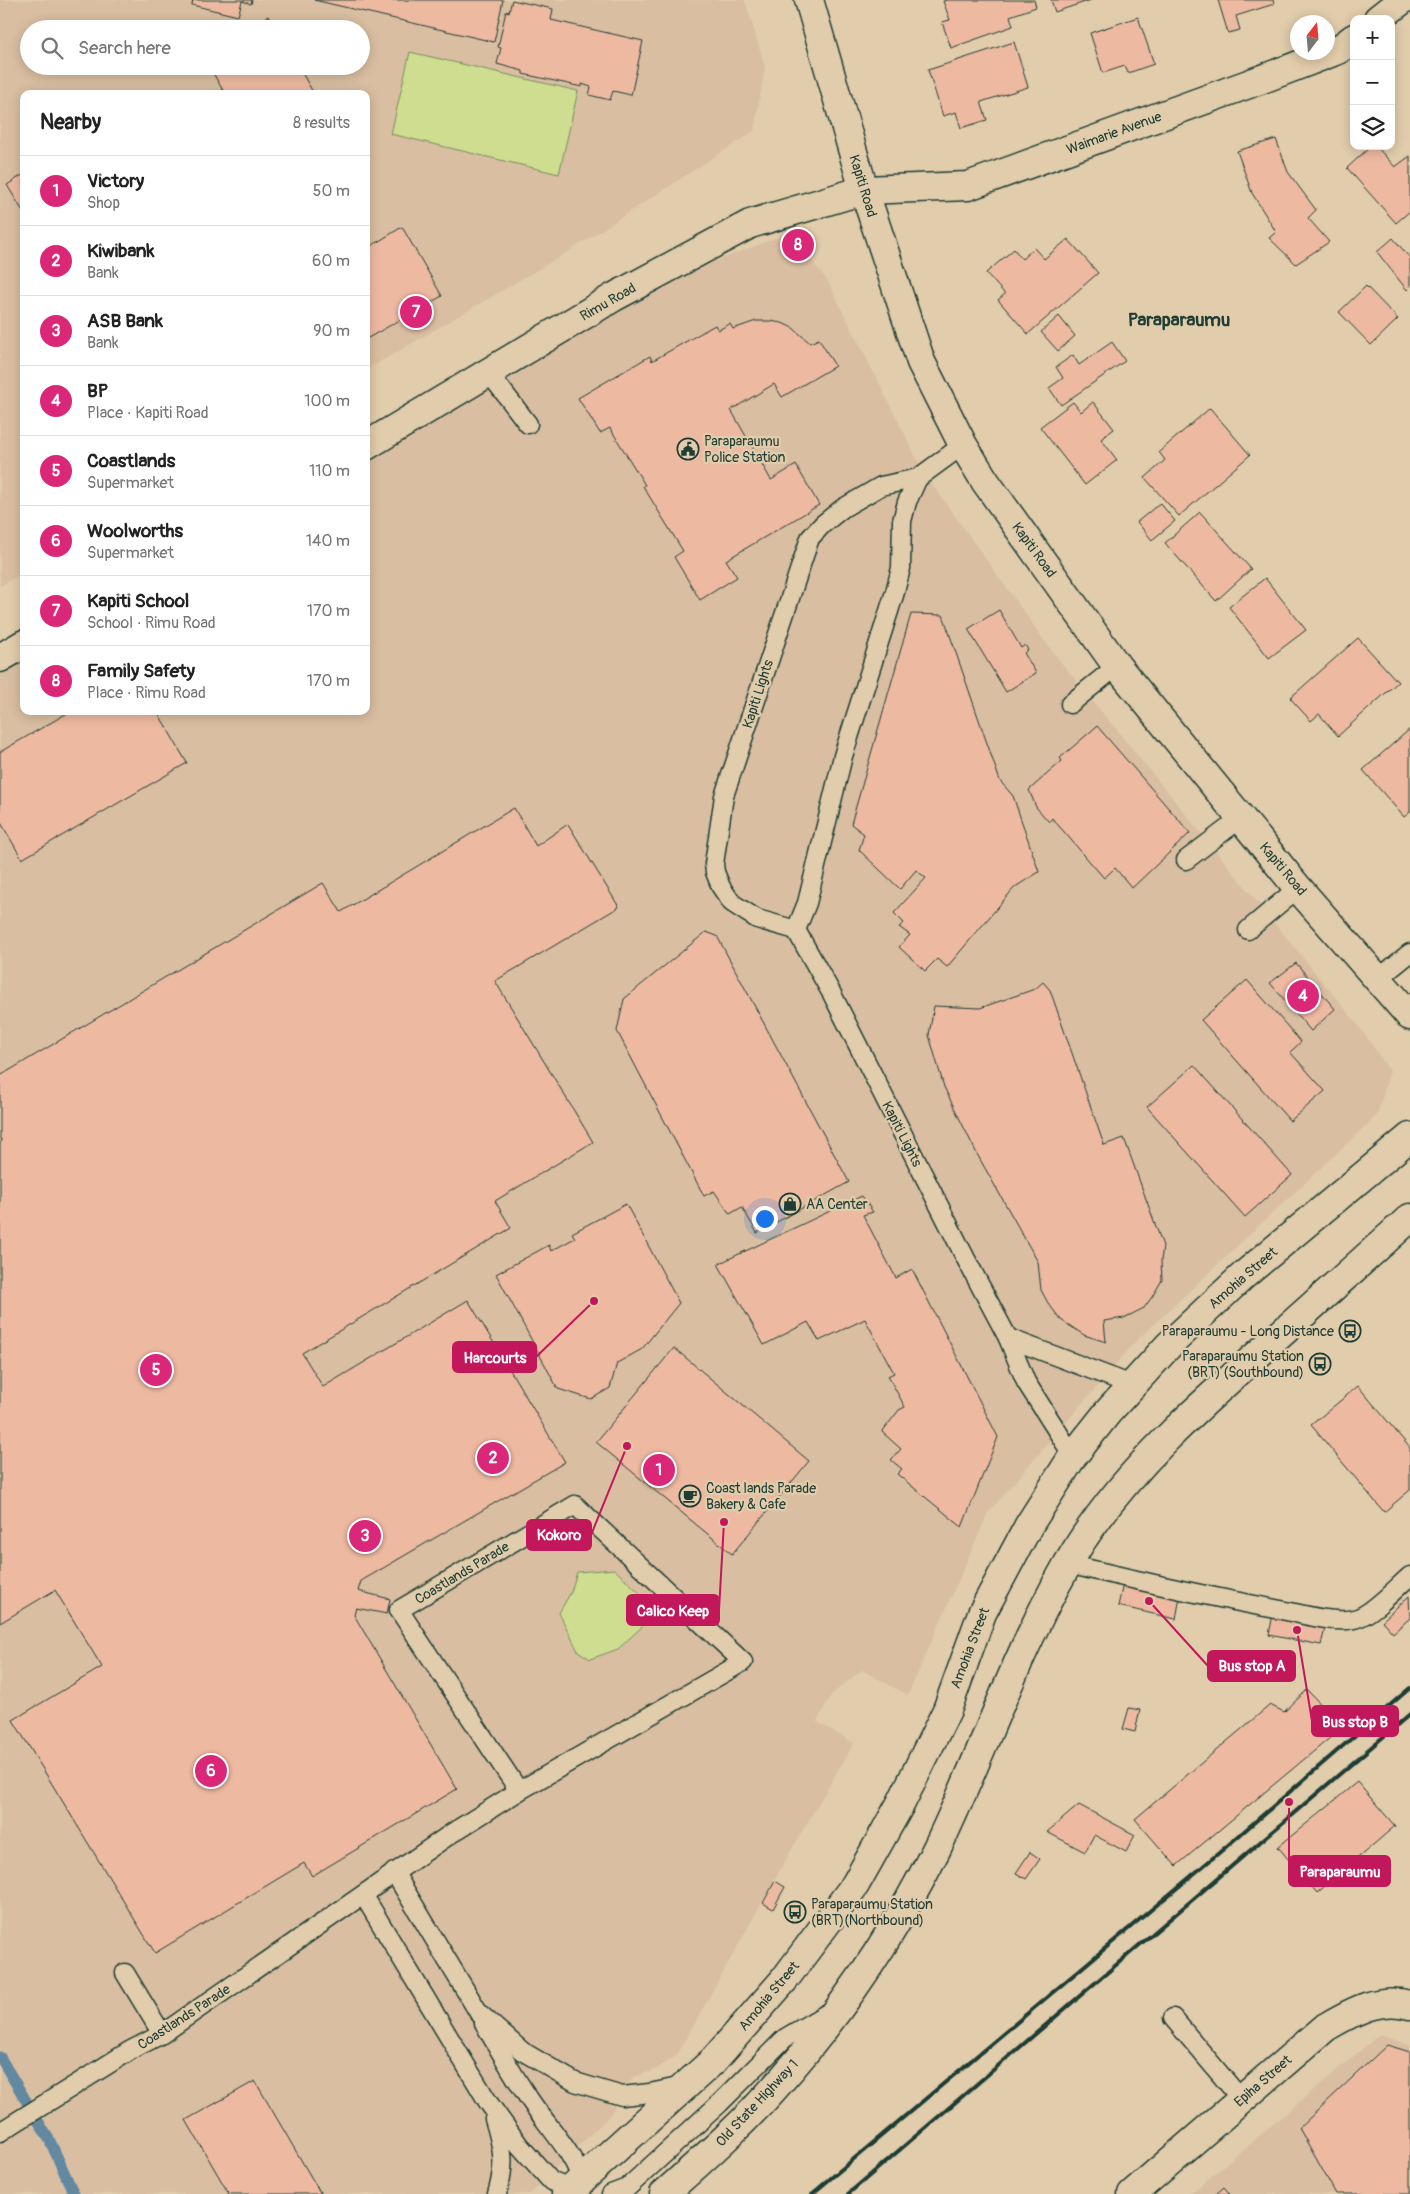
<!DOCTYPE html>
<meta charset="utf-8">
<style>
body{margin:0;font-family:Pangolin,sans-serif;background:#f6f6f6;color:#222}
.controls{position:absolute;right:15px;top:15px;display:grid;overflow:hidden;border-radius:10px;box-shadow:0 2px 12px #0003}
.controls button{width:45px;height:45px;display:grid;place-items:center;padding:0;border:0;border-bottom:1px solid #e0e0e0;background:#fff;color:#222;font:25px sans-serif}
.compass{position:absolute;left:1290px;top:15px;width:45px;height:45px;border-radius:50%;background:#fff;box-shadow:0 2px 12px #0003;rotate:16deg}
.you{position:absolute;left:764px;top:1218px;width:18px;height:18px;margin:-12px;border:4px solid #fff;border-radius:50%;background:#1a73e8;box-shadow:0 0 0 8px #1a73e833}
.badge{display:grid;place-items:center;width:32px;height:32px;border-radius:50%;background:#db2777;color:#fff;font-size:16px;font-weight:700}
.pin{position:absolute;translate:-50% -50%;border:2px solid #fff;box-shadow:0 1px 5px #0006}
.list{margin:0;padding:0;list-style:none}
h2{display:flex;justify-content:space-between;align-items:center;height:65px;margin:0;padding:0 20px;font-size:21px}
h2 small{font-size:16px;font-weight:400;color:#767676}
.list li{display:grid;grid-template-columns:32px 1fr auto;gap:15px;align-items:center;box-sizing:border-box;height:70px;padding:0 20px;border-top:1px solid #e0e0e0}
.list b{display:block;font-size:19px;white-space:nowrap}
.list p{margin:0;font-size:16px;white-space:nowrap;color:#767676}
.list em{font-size:16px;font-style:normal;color:#767676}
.icon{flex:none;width:28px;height:28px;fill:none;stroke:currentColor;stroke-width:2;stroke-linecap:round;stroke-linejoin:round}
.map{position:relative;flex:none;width:1410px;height:2194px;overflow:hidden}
.search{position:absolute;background:#fff;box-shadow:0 2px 12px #0003;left:20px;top:20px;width:350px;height:55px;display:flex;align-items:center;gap:12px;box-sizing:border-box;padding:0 18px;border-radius:28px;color:#767676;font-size:19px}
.panel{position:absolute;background:#fff;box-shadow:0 2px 12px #0003;left:20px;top:90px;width:350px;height:625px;border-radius:10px}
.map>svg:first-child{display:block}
.built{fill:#d9bea1;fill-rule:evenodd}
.green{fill:#cfdd90;stroke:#778d62}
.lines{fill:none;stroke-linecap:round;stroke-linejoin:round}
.stream{stroke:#6389a1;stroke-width:11}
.building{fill:#eeb9a1;stroke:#1f3d34}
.lane-casing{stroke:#1f3d34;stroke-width:21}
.street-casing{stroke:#1f3d34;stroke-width:31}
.secondary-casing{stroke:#1f3d34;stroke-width:31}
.lane{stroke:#e1ccab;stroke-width:18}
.street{stroke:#e1ccab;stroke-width:28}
.secondary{stroke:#e1ccab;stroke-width:28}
.rail{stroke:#1f3d34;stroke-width:4}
.labels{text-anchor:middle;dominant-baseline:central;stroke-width:4.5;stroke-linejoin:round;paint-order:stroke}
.street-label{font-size:14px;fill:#1f3d34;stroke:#e1ccab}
.poi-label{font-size:14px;fill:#1f3d34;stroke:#e1ccab;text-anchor:start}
.district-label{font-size:19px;font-weight:bold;fill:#1f3d34;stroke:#e1ccab}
.leader{fill:none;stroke:#c2185b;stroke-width:2}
.callout-dot{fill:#c2185b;stroke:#e1ccab;stroke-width:2}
.callout{fill:#c2185b;stroke:#c2185b;stroke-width:2}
.callout-label{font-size:15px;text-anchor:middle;font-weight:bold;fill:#fff}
</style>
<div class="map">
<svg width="1410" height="2194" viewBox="0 0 1410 2194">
<rect width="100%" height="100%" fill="#e1ccab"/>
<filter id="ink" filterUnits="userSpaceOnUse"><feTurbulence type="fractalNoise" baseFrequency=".02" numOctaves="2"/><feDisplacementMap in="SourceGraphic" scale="10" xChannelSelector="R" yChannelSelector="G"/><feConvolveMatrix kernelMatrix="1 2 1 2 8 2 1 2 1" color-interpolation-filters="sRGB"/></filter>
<g filter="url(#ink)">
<g class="built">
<path d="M0 0H745L765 67 754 131 566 253 366 370V94H24V572L0 586ZM29 29H361V66H29Z"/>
<polygon points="789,233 827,280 924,473 1051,650 1358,1025 1390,1071 1377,1115 1135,1342 988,1513 908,1695 862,1670 831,1695 817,1722 854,1743 786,1859 677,2055 655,2070 633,2077 609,2116 530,2194 0,2194 0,674 24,660 24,711 366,711 366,458 671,278"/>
<polygon points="1380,2034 1410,2046 1410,2194 1190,2194"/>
</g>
<g class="green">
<polygon points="410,52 578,91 559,174 391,134"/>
<polygon points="614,1569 659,1611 618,1649 590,1659 578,1651 559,1613 571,1592 577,1572"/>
</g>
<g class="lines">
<polyline class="stream" points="0,2057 50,2141 74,2194"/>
</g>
<g class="building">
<polygon points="193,0 252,0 251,4 242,1 238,16 192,5"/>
<polygon points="314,0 503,0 494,42"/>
<polygon points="512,0 553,9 551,20 643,41 631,95 613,91 610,100 589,95 591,87 582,84 582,87 523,74 523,71 497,64 501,48 498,47 506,11 509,12"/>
<polygon points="947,0 1034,0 1036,7 1010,16 1013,26 951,48 942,22 950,20 943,1"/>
<polygon points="1051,0 1091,0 1055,12"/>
<polygon points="1218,0 1273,0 1274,4 1236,16 1240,30 1228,33"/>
<polygon points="268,16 276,29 246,29"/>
<polygon points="1138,17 1154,64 1128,73 1125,66 1103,73 1090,33"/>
<polygon points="1014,42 1028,87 981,102 987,120 961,128 956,112 943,116 928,70"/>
<polygon points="209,66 298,66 314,94 225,94"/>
<polygon points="1276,139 1288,172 1316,210 1308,218 1329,242 1296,264 1269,238 1276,232 1252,193 1237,151"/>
<polygon points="1371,146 1376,146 1395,167 1410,156 1410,211 1396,223 1347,168"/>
<polygon points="24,174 24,213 7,185"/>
<polygon points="402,227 442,296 368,338 366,335 366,249"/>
<polygon points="1393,238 1410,258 1410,287 1407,290 1377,252"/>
<polygon points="1068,239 1098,273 1028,334 998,300 1005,294 986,273 1014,249 1022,259 1034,248 1044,259"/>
<polygon points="1366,286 1398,319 1371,345 1339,312"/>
<polygon points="1059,316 1075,336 1058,351 1041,332"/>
<polygon points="756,321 770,321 782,323 793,328 810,343 819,339 835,366 782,397 774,384 731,410 771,480 796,465 819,505 726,560 737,577 700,600 674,557 683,551 643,486 645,485 610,428 600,433 578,398 650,356 652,361 715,325 718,330 730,324 733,329"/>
<polygon points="1112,342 1125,361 1061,405 1049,388 1063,378 1056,367 1073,355 1079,365"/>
<polygon points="1073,402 1081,412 1093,402 1114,429 1101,439 1117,460 1085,485 1040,427"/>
<polygon points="1210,408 1250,455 1179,516 1145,478 1165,460 1159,452"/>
<polygon points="1160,503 1175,521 1152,540 1137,522"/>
<polygon points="1200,512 1251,569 1216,601 1165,543"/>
<polygon points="1265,578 1306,630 1269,658 1229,607"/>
<polygon points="999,610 1021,648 1025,645 1028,650 1024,653 1036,673 1006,692 968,629"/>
<polygon points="911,614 943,615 1000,781 1013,796 1039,872 1015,887 947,967 937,959 925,971 899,947 910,935 899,927 904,923 894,913 926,878 916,870 900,889 859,850 864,834 851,824"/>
<polygon points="1358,638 1398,682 1338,736 1319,714 1311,721 1290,698"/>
<polygon points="71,711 157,711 187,763 22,859 0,821 0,752"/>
<polygon points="1097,726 1190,833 1132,888 1115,868 1104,878 1052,818 1049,822 1036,807 1029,790 1062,761 1060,758"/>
<polygon points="1410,729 1410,812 1404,817 1363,770"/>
<polygon points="514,808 536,846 568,824 619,907 495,981 593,1142 495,1201 511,1228 302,1353 323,1387 468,1300 565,1462 361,1581 358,1591 390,1599 387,1614 356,1608 354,1615 457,1789 312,1876 304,1863 155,1953 13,1720 102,1667 55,1590 0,1623 0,1143 2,1141 0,1138 0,1076 323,883 341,912"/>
<polygon points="706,932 717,936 849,1182 757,1233 742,1207 730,1214 714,1191 704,1196 617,1031 624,999"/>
<polygon points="1296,963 1335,1009 1311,1031 1270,983"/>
<polygon points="1247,980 1301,1042 1290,1052 1325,1091 1290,1121 1201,1020"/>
<polygon points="1043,982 1050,990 1104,1145 1124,1138 1163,1246 1161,1261 1162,1280 1152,1297 1144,1308 1124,1318 1104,1321 1106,1342 1084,1335 1061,1320 1048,1303 1041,1290 1038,1262 977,1154 944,1087 929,1035 934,1006 980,1008 1035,989"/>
<polygon points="1194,1065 1292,1175 1245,1217 1147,1107"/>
<polygon points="862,1196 873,1212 863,1215 896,1278 912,1269 998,1437 962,1527 897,1474 902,1469 891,1460 901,1449 882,1432 899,1410 905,1407 888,1376 894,1373 865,1319 819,1341 808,1322 764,1345 718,1264"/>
<polygon points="626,1204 679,1303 642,1349 617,1363 610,1388 591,1399 558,1389 496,1274 549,1245 551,1251 575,1238 572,1233"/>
<polygon points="674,1348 809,1461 732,1554 596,1442"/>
<polygon points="1358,1386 1410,1448 1410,1490 1384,1512 1311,1425"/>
<polygon points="1123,1584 1180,1597 1176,1619 1118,1606"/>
<polygon points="1409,1596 1410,1618 1393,1633 1382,1621"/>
<polygon points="1273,1614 1326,1624 1321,1645 1269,1635"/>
<polygon points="1307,1690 1343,1727 1176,1866 1135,1819 1270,1705 1284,1712"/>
<polygon points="1129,1708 1140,1710 1135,1732 1123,1729"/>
<polygon points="1357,1782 1395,1826 1317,1893 1278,1847"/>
<polygon points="1079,1805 1135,1835 1126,1852 1094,1835 1085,1852 1047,1832"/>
<polygon points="1030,1852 1040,1859 1026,1879 1016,1873"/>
<polygon points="775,1881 785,1887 773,1909 763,1903"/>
<polygon points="1387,2045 1410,2052 1410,2194 1336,2194 1299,2128"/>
<polygon points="255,2081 318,2189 321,2194 229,2194 186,2120"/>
<polygon points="1224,2187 1230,2194 1216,2194"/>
</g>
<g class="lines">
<g class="lane-casing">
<g id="lane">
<polyline points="489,373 528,424"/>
<polyline points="963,445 918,478 881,486 843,508 823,524 810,538 724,796 714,864 715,872 721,887 732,903 757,919 796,930 832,994 966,1259 1008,1338 1026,1382 1073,1456"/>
<polyline points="1070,704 1117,666"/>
<polyline points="1186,860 1241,818"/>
<polyline points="796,930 807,903 843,756 895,592 901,568 902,521 907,502 918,478"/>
<polyline points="1248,930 1298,888"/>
<polyline points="1379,978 1410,953"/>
<polyline points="1008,1338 1132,1385"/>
<path d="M1068 1564C1139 1581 1210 1597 1281 1610 1302 1614 1340 1626 1360 1617 1376 1610 1396 1588 1410 1576"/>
<polyline points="394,1872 479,2013 522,2051 575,2082 622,2096 650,2093 683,2086"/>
<polyline points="364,1896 488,2102 519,2145 551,2181 578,2193"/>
<polyline points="125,1973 162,2034"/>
<polyline points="1173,2018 1241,2099"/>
<path d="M484 2023C499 2050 514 2077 532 2103 549 2128 579 2158 583 2188"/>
<path d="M494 2119C503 2148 506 2164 497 2194"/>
<polyline points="0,2132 131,2050 162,2034 452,1833 519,1791 743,1662 575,1505 399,1610 519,1791"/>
<polyline points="611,2194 627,2188 720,2103 785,2038 831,2011"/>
</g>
</g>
<g class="street-casing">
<g id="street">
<polyline points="1378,19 1402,0"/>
<polyline points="864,190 968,186 1265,78 1338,50 1354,38"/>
<path d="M1132 2194 1326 2027C1352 2012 1379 1996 1410 2005"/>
</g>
</g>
<g class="secondary-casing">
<g id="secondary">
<polyline points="809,0 864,190 921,362 963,445 985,481 1117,666 1298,888 1410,1016"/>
<polyline points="366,446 614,297 750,224 864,190"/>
<polyline points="0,658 24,644"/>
<polyline points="566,2194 714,2060 784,1980 855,1885 901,1803 947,1710 982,1613 1029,1525 1073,1456 1108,1412 1169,1345 1244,1275 1410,1137"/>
<path d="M664 2194C703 2159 742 2125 777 2085 841 2013 894 1934 937 1848 986 1747 1021 1637 1081 1542 1131 1466 1198 1407 1265 1348 1314 1305 1362 1261 1410 1218"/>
</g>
</g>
<use href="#lane" class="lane"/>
<use href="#street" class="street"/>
<use href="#secondary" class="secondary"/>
<g class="rail">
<polyline points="812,2194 1220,1852 1410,1688"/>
<polyline points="848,2194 1410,1714"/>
</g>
</g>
</g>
<defs>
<g id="civic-ring" transform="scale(1.125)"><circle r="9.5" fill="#e1ccab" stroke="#1f3d34" stroke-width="1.5"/><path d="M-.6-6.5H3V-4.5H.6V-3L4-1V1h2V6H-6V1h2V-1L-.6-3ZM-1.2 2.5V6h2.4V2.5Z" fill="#1f3d34"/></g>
<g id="shop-ring" transform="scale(1.125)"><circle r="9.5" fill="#e1ccab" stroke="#1f3d34" stroke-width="1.5"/><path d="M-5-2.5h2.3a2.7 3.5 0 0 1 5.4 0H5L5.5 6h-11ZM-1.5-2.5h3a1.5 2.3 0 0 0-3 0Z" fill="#1f3d34"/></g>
<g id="bus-ring" transform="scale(1.125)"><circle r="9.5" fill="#e1ccab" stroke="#1f3d34" stroke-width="1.5"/><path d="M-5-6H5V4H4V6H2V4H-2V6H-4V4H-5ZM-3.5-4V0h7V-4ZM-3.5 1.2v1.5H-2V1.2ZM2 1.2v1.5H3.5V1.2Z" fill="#1f3d34"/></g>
<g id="cafe-ring" transform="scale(1.125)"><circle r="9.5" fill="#e1ccab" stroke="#1f3d34" stroke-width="1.5"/><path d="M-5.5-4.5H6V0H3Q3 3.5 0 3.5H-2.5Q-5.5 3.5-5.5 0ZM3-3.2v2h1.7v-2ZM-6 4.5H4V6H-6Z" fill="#1f3d34"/></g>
</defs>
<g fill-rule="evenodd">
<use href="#civic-ring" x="688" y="449"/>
<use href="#shop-ring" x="790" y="1204"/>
<use href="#bus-ring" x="1350" y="1331"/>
<use href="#bus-ring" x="1320" y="1364"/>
<use href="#cafe-ring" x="690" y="1496"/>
<use href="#bus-ring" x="795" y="1912"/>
</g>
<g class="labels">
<g class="street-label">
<text transform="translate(1114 133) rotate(-20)">Waimarie Avenue</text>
<text transform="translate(863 186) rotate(73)">Kapiti Road</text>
<text transform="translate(608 302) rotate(-30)">Rimu Road</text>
<text transform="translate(1034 550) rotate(54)">Kapiti Road</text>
<text transform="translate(758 694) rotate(-72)">Kapiti Lights</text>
<text transform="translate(1283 869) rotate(50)">Kapiti Road</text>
<text transform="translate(902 1134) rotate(63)">Kapiti Lights</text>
<text transform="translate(1243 1278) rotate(-41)">Amohia Street</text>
<text transform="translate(462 1573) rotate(-31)">Coastlands Parade</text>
<text transform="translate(970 1648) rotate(-69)">Amohia Street</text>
<text transform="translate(769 1996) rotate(-50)">Amohia Street</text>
<text transform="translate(184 2017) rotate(-33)">Coastlands Parade</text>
<text transform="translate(1263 2081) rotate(-41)">Epiha Street</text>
<text transform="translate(757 2103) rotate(-47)">Old State Highway 1</text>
</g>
<g class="poi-label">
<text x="704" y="441">Paraparaumu<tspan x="704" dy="16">Police Station</tspan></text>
<text x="806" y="1204">AA Center</text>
<text x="1334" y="1331" text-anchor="end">Paraparaumu - Long Distance</text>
<text x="1304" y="1356" text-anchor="end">Paraparaumu Station<tspan x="1304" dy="16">(BRT) (Southbound)</tspan></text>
<text x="706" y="1488">Coast lands Parade<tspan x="706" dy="16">Bakery &amp; Cafe</tspan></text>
<text x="811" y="1904">Paraparaumu Station<tspan x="811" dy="16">(BRT)(Northbound)</tspan></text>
</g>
<g class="district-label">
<text x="1179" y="320">Paraparaumu</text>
</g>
</g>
<path class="leader" d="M594 1301L536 1357M627 1446L591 1535M724 1522L719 1610M1149 1601L1208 1666M1297 1630L1312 1721M1289 1802L1289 1871"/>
<g class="callout-dot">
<circle cx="594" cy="1301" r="5"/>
<circle cx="627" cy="1446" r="5"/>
<circle cx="724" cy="1522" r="5"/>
<circle cx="1149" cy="1601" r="5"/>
<circle cx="1297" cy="1630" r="5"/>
<circle cx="1289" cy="1802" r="5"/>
</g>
<g class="callout">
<rect x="453" y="1342" width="83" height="30" rx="5"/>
<rect x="527" y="1520" width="64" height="30" rx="5"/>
<rect x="627" y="1595" width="92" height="30" rx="5"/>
<rect x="1208" y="1651" width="87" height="30" rx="5"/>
<rect x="1312" y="1706" width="86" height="30" rx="5"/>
<rect x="1289" y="1856" width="101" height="30" rx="5"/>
</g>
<g class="callout-label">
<text x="495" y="1363">Harcourts</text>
<text x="559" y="1540">Kokoro</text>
<text x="673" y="1616">Calico Keep</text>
<text x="1252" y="1671">Bus stop A</text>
<text x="1355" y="1727">Bus stop B</text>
<text x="1340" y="1877">Paraparaumu</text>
</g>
</svg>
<div class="controls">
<button>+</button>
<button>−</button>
<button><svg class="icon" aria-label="layers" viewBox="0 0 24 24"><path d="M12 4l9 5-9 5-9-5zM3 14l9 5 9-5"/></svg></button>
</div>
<svg class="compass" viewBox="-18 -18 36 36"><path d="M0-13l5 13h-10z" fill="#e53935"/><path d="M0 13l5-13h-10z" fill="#767676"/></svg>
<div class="you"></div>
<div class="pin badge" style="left:659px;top:1470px">1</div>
<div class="pin badge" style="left:493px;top:1458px">2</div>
<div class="pin badge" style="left:365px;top:1536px">3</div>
<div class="pin badge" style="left:1303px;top:996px">4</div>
<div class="pin badge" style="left:156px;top:1370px">5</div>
<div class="pin badge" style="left:211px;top:1771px">6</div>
<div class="pin badge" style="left:416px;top:312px">7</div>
<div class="pin badge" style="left:798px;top:245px">8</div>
<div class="search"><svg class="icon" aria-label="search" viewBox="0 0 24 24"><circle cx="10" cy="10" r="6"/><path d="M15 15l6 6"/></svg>Search here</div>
<section class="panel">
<h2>Nearby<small>8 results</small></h2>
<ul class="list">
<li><span class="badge">1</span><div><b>Victory</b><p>Shop</p></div><em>50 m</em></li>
<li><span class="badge">2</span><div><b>Kiwibank</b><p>Bank</p></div><em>60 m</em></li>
<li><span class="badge">3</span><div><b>ASB Bank</b><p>Bank</p></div><em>90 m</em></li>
<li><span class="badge">4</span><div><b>BP</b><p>Place · Kapiti Road</p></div><em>100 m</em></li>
<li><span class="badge">5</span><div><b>Coastlands</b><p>Supermarket</p></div><em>110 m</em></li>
<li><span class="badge">6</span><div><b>Woolworths</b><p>Supermarket</p></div><em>140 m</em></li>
<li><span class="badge">7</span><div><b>Kapiti School</b><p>School · Rimu Road</p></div><em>170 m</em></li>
<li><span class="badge">8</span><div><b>Family Safety</b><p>Place · Rimu Road</p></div><em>170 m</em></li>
</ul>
</section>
</div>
